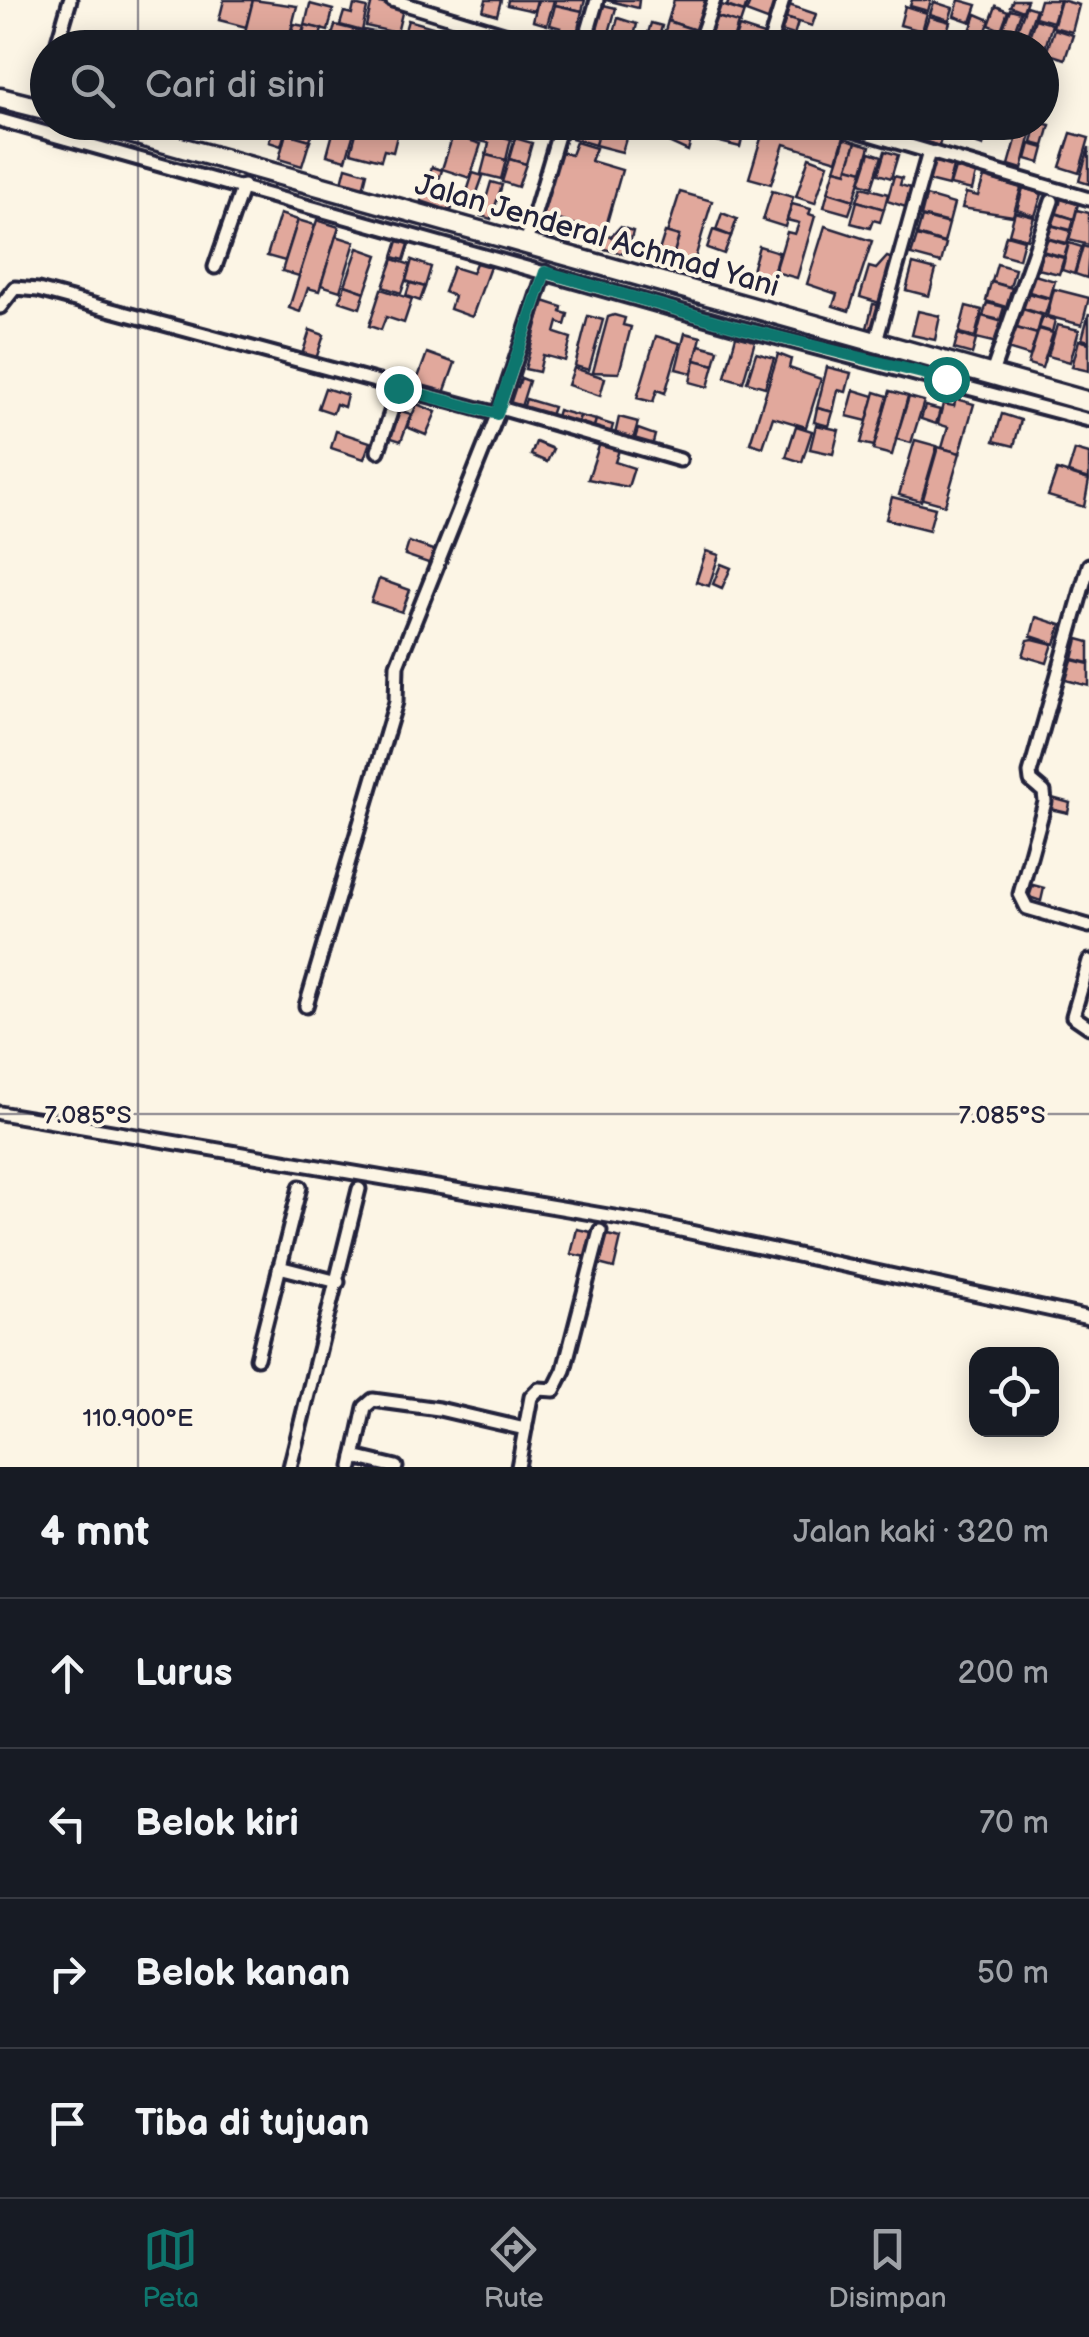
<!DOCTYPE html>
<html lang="id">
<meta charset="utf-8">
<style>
body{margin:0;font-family:"Balsamiq Sans",sans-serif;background:#20242c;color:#f1f3f6}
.controls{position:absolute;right:30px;bottom:30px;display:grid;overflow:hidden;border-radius:20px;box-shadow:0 5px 25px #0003}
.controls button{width:90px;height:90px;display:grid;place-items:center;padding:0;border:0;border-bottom:2px solid #363941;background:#171b24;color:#f1f3f6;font:50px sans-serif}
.stop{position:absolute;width:30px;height:30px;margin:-22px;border:8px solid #0f766e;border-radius:50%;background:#fff}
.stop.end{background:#0f766e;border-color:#fff;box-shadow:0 2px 10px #0008}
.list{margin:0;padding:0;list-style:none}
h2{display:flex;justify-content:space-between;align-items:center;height:130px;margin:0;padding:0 40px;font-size:42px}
h2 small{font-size:32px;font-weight:400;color:#9ea1a6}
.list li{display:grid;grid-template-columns:65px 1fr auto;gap:30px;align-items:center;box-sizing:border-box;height:150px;padding:0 40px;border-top:2px solid #363941}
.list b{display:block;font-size:38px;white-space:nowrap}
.list em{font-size:32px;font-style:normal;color:#9ea1a6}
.icon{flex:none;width:55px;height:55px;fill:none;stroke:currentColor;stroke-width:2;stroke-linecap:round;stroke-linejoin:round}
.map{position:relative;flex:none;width:1089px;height:1467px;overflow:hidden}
.search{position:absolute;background:#171b24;box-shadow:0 5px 25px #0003;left:30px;right:30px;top:30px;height:110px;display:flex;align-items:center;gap:25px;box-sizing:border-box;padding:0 35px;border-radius:55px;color:#9ea1a6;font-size:38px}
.sheet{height:730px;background:#171b24}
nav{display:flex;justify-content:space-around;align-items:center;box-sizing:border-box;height:140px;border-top:2px solid #363941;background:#171b24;font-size:28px;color:#9ea1a6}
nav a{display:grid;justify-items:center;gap:5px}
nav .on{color:#0f766e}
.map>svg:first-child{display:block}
.building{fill:#e1a89c;stroke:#22223b;stroke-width:2.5}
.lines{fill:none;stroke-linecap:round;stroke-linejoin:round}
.minor-casing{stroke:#22223b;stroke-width:19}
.primary-casing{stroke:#22223b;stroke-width:25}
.minor{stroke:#fcf5e5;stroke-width:11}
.primary{stroke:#fcf5e5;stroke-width:18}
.route{stroke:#0f766e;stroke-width:12}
.ticks{fill:none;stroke:#22223b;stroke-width:2.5;stroke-opacity:0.45}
.labels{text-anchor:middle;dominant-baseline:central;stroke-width:8;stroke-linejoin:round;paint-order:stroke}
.street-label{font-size:30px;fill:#22223b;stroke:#fcf5e5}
.ticks-label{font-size:25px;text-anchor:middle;fill:#22223b;stroke:#fcf5e5;stroke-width:8;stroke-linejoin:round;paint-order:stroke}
</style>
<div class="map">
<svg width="1089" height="1467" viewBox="0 0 1089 1467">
<rect width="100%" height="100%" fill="#fcf5e5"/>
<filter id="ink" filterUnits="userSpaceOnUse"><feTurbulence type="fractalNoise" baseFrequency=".01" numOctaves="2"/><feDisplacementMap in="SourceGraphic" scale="20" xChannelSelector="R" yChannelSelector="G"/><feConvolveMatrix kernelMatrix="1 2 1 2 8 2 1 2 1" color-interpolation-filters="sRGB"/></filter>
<g filter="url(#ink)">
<g class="building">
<polygon points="224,0 253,0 246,27 219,20"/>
<polygon points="253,0 297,6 288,42 245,32"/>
<polygon points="486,0 501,0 497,15 483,11"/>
<polygon points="508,0 537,0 534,11 507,5"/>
<polygon points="538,0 554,0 547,25 533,21"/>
<polygon points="556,0 585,0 582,11 555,5"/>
<polygon points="606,0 639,0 638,8"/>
<polygon points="674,0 709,0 699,31 668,21"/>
<polygon points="729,0 748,0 744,12 727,6"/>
<polygon points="751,0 778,1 770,21 746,12"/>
<polygon points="912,0 931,0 928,11 910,6"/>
<polygon points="959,0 977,5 971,22 954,16"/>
<polygon points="1013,0 1027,0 1023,11 1010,6"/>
<polygon points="1040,0 1060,0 1053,22 1035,17"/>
<polygon points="1061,0 1079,5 1072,32 1053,27"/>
<polygon points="372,1 403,9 397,33 366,26"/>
<polygon points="934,2 953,8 949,20 930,14"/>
<polygon points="715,3 744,12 740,24 711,15"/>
<polygon points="310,4 333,10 328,31 305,25"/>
<polygon points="599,4 616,8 607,40 590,35"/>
<polygon points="786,4 816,14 812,26 782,17"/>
<polygon points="354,5 367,8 362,31 340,25 344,12 352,14"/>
<polygon points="555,5 582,11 576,39 560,36 561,28 550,25"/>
<polygon points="905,6 927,13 922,31 900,25"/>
<polygon points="996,6 1008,11 1001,30 989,25"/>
<polygon points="1026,6 1036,9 1024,45 1013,41"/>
<polygon points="1010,9 1021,12 1009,46 998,42"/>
<polygon points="976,14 990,20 984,36 970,31"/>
<polygon points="713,16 738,23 733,40 708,33"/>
<polygon points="929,16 950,22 944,40 923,33"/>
<polygon points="782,17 798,22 794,35 778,30"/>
<polygon points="618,18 637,24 631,48 610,48"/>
<polygon points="1035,19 1052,24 1045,48 1027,43"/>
<polygon points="408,20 433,27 427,48 400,48"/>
<polygon points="668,21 692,29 688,42 664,34"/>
<polygon points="651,23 662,26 656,48 633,48 637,34 647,37"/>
<polygon points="294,24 304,26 298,47 289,45"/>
<polygon points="305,25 322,29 317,48 300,46"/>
<polygon points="335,25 363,32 359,48 329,48"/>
<polygon points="739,27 767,36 764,48 734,42"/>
<polygon points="437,29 467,35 464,48 433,48"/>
<polygon points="1054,29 1073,35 1065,59 1046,53"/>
<polygon points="364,30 379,33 376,48 360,48"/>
<polygon points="968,32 985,38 982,48 963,48"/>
<polygon points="379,33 397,37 395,48 376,48"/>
<polygon points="708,33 733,40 730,48 704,45"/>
<polygon points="781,34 809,43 808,48 777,48"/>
<polygon points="920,35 944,42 943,48 916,48"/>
<polygon points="480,40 500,46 500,48 478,48"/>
<polygon points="275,122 288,122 281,146 269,142"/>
<polygon points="289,122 315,122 310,140 286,133"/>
<polygon points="336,122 356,125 346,160 327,155"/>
<polygon points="359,122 400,124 393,152 384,150 381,160 351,152"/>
<polygon points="564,122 600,127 595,145 561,135"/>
<polygon points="613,122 635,122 632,133 612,127"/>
<polygon points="669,122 696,122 688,151 664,140"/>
<polygon points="699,122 712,122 710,133 698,129"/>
<polygon points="712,122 746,122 740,147 708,139"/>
<polygon points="766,122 800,122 844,136 837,160 784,144 771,184 749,178"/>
<polygon points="898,122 916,122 912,134 896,128"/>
<polygon points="918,122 946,122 939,146 914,138"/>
<polygon points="952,122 972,122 969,132"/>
<polygon points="974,122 990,124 983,146 968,141"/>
<polygon points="1037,122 1050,125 1044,146 1032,143"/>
<polygon points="475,125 504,132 503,137 511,139 506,160 486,155 489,143 471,139"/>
<polygon points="1020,126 1032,130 1022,169 1009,165"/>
<polygon points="600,127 627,135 622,152 595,145"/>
<polygon points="286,133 310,140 302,166 279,159"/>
<polygon points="1071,133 1089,138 1079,173 1060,167"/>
<polygon points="453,135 481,144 470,178 442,169"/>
<polygon points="515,138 532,143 526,164 509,159"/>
<polygon points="845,138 856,142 847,172 835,169"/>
<polygon points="576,142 596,148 591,161 622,170 604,233 552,218 548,232 535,229 558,151 571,155"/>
<polygon points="856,142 870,146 863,171 848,167"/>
<polygon points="1030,144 1044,148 1040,163 1026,159"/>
<polygon points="1089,147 1089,184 1079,181"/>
<polygon points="885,151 898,155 891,178 878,174"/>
<polygon points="870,152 882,156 872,187 860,183"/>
<polygon points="486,155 506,160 501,179 481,174"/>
<polygon points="809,157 828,164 815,203 796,197"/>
<polygon points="934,158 954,163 948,186 928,181"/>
<polygon points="509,159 526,164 518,187 502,182"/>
<polygon points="346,167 367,173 363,189 342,183"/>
<polygon points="432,167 442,170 437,186 457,192 451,211 421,201"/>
<polygon points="848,167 863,171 854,200 828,192 835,169 847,172"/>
<polygon points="955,168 976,174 972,190 950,185"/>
<polygon points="473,173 483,176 473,204 464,201"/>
<polygon points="894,176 902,178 900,185 918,190 912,209 887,201"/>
<polygon points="984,177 1021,188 1013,216 962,208 966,193 978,196"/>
<polygon points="491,182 502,185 491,219 481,216"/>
<polygon points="862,187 888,194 884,209 857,201"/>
<polygon points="1023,188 1042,194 1035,216 1017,210"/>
<polygon points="772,191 793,197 785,227 763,220"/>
<polygon points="680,192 712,201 693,265 672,259 679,236 667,233"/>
<polygon points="828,192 854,200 849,214 824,207"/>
<polygon points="926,196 954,204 949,223 921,216"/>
<polygon points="1060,198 1078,204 1074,219 1056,213"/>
<polygon points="857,201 884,209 880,222 873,220 870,228 851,223"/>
<polygon points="792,204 811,209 809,214 815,216 797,278 775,272 787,232 795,234 799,223 787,220"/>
<polygon points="1077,210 1089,213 1089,245 1069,240"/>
<polygon points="1015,212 1034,217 1027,239 1009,234"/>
<polygon points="722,213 737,219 731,236 716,230"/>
<polygon points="1054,213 1074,219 1071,230 1051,225"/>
<polygon points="280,214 298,220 285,261 267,256"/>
<polygon points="922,217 949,224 944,243 917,235"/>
<polygon points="298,220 315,225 299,276 282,271"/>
<polygon points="317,220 339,227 319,291 308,288 300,312 289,308"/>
<polygon points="1050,225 1071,231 1067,243 1046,238"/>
<polygon points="825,226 872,241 849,311 833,306 837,294 807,284"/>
<polygon points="620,227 633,231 627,255 601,248 604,235 611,237"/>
<polygon points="713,230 731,236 724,254 707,248"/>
<polygon points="665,232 679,236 672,259 658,254"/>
<polygon points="1006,235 1024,240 1019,259 1001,254"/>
<polygon points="336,236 355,242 340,291 321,285"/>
<polygon points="917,236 946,244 941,263 911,255"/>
<polygon points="1045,238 1068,245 1064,257 1042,251"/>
<polygon points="398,241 409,244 404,260 393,257"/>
<polygon points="1069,243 1082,247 1074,274 1062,270"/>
<polygon points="759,246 779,252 771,280 751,274"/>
<polygon points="1083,246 1089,248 1087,278 1075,274"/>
<polygon points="358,248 378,255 365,292 345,285"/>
<polygon points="1042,252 1064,258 1059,274 1038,269"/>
<polygon points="887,257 896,260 883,304 860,297 869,267 876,269"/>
<polygon points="393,259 411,265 401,293 383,287"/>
<polygon points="412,260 431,267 425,287 406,281"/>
<polygon points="476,263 490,267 472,317 450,309 454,296 444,292 453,267 472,273"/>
<polygon points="913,264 936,270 929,296 906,290"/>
<polygon points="997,264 1015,269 1010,287 992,282"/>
<polygon points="1031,274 1055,281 1050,298 1026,291"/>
<polygon points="991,282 1012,288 1006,307 986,301"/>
<polygon points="410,283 425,287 420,301 406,296"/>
<polygon points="345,285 365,292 360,308 339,301"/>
<polygon points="381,289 412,299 404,323 386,317 381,330 369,326"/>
<polygon points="1054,289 1089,298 1082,325 1047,316"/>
<polygon points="1027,293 1050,299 1045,315 1022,308"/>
<polygon points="543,301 562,307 561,312 568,314 565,325 558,322 555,333 571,338 565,361 543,355 539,372 525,369"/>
<polygon points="987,303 1004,307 1000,320 983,316"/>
<polygon points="873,304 884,306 878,331 867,328"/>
<polygon points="966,306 982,310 975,337 959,333"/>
<polygon points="1019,308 1042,315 1037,334 1013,327"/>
<polygon points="918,311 940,316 935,340 912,335"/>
<polygon points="1089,313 1089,341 1082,339"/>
<polygon points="614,315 625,318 623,325 631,327 619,373 593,372 608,317"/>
<polygon points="588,316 603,320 589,370 575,366"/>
<polygon points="982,316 1003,322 997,343 976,338"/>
<polygon points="1043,317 1055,320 1052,332 1039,328"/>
<polygon points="1057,325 1079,330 1070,362 1048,356"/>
<polygon points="1013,327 1037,334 1030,356 1007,349"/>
<polygon points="1039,329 1053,333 1042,368 1028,364"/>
<polygon points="310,330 324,335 315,362 301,358"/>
<polygon points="685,333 701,337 692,373 676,369"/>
<polygon points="958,334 976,340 972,354 954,349"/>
<polygon points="656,336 680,343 665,393 657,390 653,402 637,398"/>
<polygon points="736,336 755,341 743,382 725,377"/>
<polygon points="1079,340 1089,343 1089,371 1072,367"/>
<polygon points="699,345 718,350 714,365 695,360"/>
<polygon points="427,353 455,363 443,396 415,386"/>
<polygon points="756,353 774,358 765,387 747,382"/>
<polygon points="778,354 791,359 789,368 821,379 806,427 773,417 763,447 750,443"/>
<polygon points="695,360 714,365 708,387 690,382"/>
<polygon points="827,367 851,373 846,392 838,390 833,412 817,408"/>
<polygon points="574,368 605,378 600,396 568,385"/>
<polygon points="521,378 529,381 519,413 505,408 512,385 518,387"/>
<polygon points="325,388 347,395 344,407 336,404 333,413 318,408"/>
<polygon points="854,390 874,396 867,421 847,416"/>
<polygon points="890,391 908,396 892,455 873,450"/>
<polygon points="875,392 888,396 874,446 861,443"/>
<polygon points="909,397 924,401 911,443 896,439"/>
<polygon points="526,399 553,407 548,421 522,412"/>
<polygon points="956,399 974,404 960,453 942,448 948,427 938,424 943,404 954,406"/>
<polygon points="417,404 436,412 426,435 407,427"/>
<polygon points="925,406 940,410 936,424 921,419"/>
<polygon points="817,408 833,412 829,426 814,422"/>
<polygon points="395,409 411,414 401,441 385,436"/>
<polygon points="558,410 580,416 576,430 554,424"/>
<polygon points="1002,414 1021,420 1014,446 994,441"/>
<polygon points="580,416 596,420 592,434 576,430"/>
<polygon points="619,417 638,422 632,443 614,439"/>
<polygon points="596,420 613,425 609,439 592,434"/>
<polygon points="816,425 839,430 833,454 810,449"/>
<polygon points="796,426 812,431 802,462 786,457"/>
<polygon points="638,429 655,435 651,450 633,445"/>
<polygon points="336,431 370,442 364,459 331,448"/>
<polygon points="915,440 937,446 921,501 899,495"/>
<polygon points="536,442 553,449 547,462 531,455"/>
<polygon points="600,443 619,450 615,462 634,468 628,487 588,479"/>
<polygon points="938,447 960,453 945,505 923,499"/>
<polygon points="1075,450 1089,454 1089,479 1068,473"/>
<polygon points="1057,470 1089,480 1084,507 1048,496"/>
<polygon points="892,497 935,508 929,530 886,519"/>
<polygon points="409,542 436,551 431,564 405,555"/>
<polygon points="706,551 719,555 709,586 696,582"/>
<polygon points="721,564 731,568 722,588 713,584"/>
<polygon points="379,579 410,590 402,612 371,602"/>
<polygon points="1036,617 1061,625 1055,644 1031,636"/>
<polygon points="1033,639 1053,644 1047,663 1023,656 1028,640"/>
<polygon points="1078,639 1089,642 1089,663 1073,659"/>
<polygon points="1072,660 1089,664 1089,686 1066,680"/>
<polygon points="1052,798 1070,803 1068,813 1050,809"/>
<polygon points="1033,885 1044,888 1041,901 1029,897"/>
<polygon points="577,1229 591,1232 586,1257 571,1254"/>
<polygon points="603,1234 621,1238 614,1268 595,1263"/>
</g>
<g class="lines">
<g class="minor-casing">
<g id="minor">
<polyline points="392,0 550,48"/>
<polyline points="56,48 70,0"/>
<polyline points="583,48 597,0"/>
<polyline points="697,48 714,0"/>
<polyline points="768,48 783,0"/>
<polyline points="37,108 48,74"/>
<polyline points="0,120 733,326 1089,420"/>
<polyline points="829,122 1089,199"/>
<polyline points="526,243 562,122"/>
<polyline points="215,267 243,186"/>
<polyline points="0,307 15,288 38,290 497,414"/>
<polyline points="875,345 929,152"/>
<polyline points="991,376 1052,201"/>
<polyline points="500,408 680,460"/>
<polyline points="378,451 399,388"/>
<polyline points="1089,565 1030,773 1031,781 1044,792 1045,802 1020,894 1027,908 1089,926"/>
<polyline points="1089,961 1073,1016 1089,1027"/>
<polyline points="306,1006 396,702 397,665 500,408 545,272"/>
<polyline points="0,1113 644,1222 1089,1318"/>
<polyline points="279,1267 338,1282"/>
<polyline points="257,1358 300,1187"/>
<polyline points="354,1457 396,1467"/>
<polyline points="290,1467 359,1189"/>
<polyline points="352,1467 365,1407 373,1400 439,1409 525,1429"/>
<polyline points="518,1467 531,1397 539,1389 554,1390 564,1370 600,1231"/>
</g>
</g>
<g class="primary-casing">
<g id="primary">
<polyline points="0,98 48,110"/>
<polyline points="91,122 1089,402"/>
</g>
</g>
<use href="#minor" class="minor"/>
<use href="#primary" class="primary"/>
</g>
</g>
<g class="lines" filter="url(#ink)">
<polyline class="route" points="398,388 497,414 545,272 733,326 946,379"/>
</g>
<path class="ticks" d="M138 0V48M138 122V1467M0 1114H1089"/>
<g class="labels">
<g class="street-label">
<text transform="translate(597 236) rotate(16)">Jalan Jenderal Achmad Yani</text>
</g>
</g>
<g class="ticks-label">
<text x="88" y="1123">7.085°S</text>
<text x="1002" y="1123">7.085°S</text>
<text x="138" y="1426">110.900°E</text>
</g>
</svg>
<div class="controls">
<button><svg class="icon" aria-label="locate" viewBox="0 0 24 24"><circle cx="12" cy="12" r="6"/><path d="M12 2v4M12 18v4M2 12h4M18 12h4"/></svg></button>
</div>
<div class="stop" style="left:946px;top:379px"></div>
<div class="stop end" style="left:398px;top:388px"></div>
<div class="search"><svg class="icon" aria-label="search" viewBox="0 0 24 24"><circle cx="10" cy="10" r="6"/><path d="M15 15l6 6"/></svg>Cari di sini</div>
</div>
<section class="sheet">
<h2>4 mnt<small>Jalan kaki · 320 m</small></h2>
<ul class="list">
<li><svg class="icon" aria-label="ahead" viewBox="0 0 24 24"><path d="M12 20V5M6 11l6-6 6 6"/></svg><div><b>Lurus</b></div><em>200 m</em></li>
<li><svg class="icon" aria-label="left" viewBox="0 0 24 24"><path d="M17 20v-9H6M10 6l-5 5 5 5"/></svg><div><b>Belok kiri</b></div><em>70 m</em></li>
<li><svg class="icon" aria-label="right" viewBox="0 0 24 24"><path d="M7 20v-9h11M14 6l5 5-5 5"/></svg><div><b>Belok kanan</b></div><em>50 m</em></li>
<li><svg class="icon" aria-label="arrive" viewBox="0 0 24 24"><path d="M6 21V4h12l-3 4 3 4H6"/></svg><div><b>Tiba di tujuan</b></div></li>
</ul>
</section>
<nav>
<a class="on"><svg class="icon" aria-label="map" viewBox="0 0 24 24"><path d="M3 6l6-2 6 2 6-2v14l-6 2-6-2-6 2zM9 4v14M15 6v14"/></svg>Peta</a>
<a><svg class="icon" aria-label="directions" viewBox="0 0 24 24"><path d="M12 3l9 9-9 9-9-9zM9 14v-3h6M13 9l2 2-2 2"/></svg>Rute</a>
<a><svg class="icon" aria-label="saved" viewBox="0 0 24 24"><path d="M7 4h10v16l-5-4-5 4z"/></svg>Disimpan</a>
</nav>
